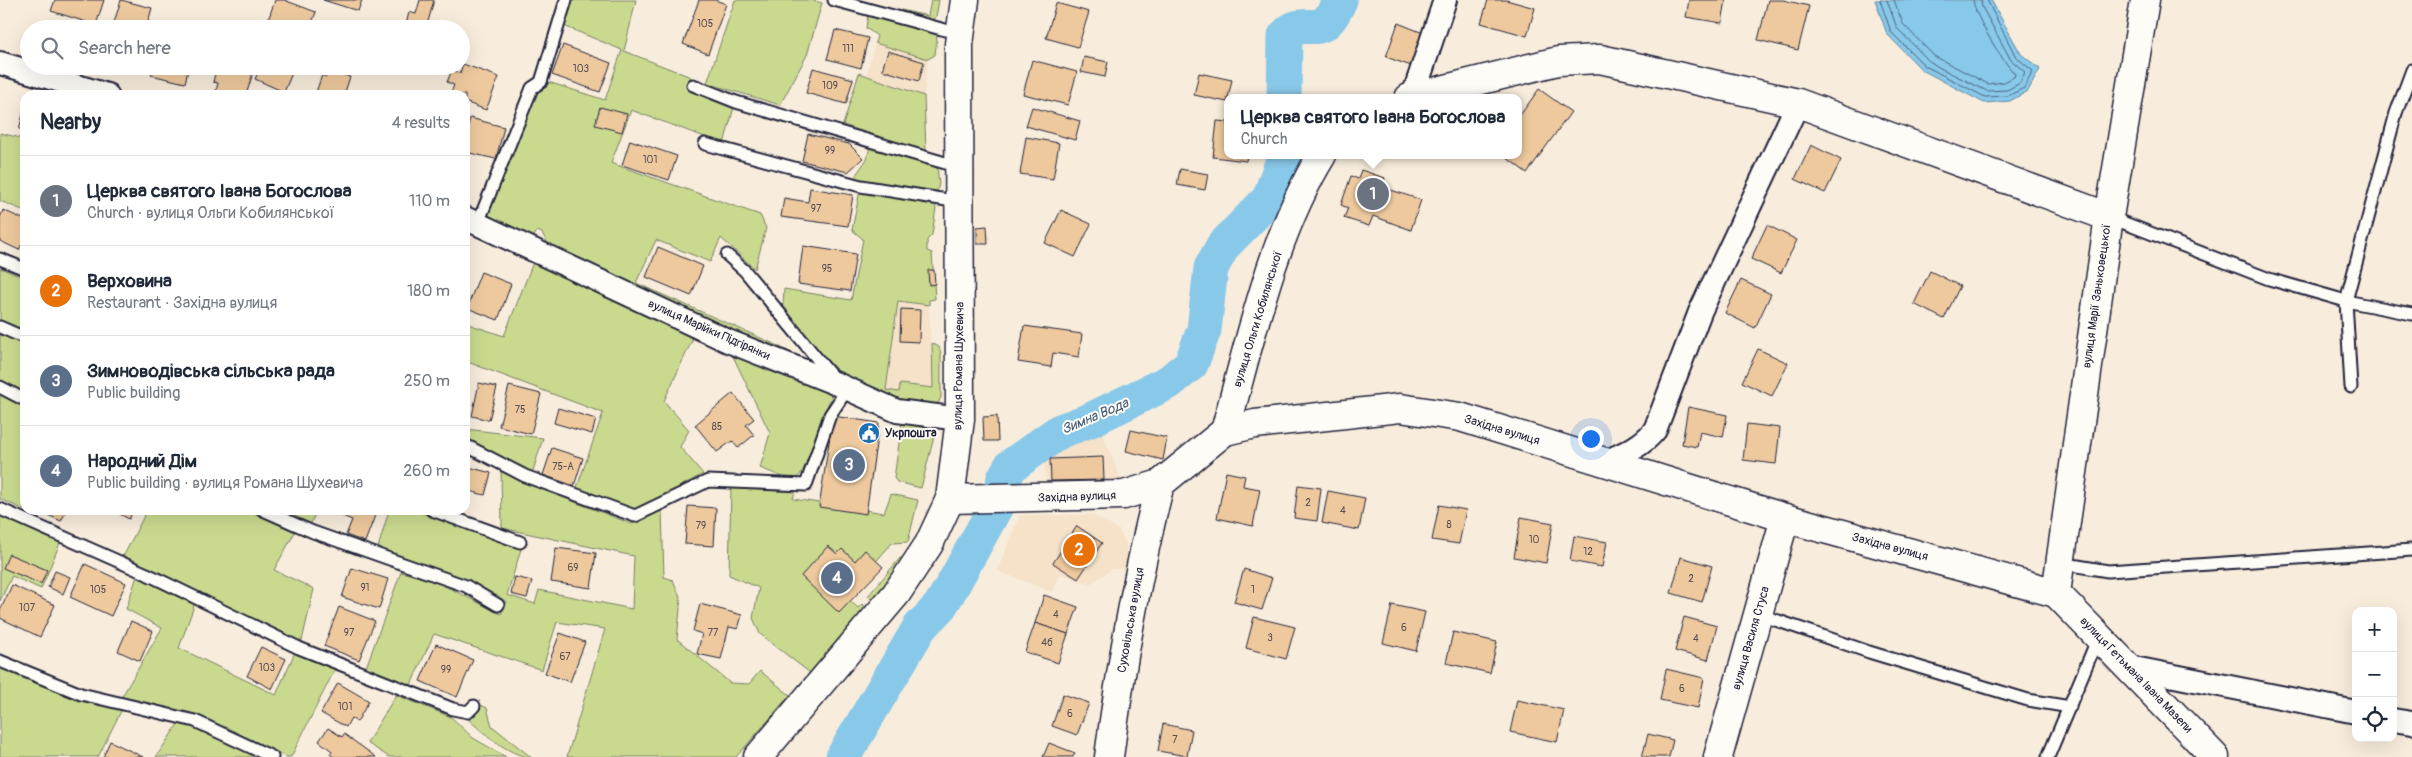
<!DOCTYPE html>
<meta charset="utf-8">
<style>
body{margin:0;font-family:Pangolin,sans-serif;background:#f6f6f7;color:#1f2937}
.controls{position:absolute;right:15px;bottom:15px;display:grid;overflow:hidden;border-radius:10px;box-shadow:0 5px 20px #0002}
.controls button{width:45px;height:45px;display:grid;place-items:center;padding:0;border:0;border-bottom:1px solid #e0e1e3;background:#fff;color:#1f2937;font:25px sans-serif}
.you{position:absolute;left:1590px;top:438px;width:18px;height:18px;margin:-12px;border:4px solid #fff;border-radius:50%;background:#1a73e8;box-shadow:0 0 0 8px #1a73e833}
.badge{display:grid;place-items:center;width:32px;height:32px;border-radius:50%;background:#b45309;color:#fff;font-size:16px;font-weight:700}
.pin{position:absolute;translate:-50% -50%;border:2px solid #fff;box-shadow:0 1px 5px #0006}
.popup{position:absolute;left:1224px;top:94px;width:298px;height:65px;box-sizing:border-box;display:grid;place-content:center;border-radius:10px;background:#fff;filter:drop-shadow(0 1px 4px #0005);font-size:16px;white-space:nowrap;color:#747a83}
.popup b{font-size:19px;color:#1f2937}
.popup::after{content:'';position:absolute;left:50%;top:100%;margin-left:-10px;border:10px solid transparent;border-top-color:#fff}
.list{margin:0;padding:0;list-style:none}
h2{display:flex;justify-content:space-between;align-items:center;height:65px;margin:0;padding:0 20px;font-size:21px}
h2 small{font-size:16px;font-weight:400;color:#747a83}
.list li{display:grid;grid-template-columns:32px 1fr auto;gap:15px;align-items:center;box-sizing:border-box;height:90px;padding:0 20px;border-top:1px solid #e0e1e3}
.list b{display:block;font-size:19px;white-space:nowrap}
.list p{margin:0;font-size:16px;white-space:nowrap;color:#747a83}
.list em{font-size:16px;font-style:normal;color:#747a83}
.icon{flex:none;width:28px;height:28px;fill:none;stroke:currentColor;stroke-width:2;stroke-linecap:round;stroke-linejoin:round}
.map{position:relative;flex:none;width:2412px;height:757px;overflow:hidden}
.search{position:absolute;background:#fff;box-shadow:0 5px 20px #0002;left:20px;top:20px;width:450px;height:55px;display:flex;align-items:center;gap:12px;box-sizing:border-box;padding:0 18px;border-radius:28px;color:#747a83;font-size:19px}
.panel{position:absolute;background:#fff;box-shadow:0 5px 20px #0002;left:20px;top:90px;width:450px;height:425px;border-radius:15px}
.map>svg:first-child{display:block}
.built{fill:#f5e2c9}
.green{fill:#c9da8f;stroke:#767e65}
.water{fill:#88c8e9;stroke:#5f86a3}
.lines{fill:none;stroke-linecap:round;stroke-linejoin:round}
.shore{stroke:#4b6481;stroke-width:1}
.river{stroke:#88c8e9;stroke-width:35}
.building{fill:#eec99e;stroke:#22223b}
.service-casing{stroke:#22223b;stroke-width:15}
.minor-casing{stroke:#22223b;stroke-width:26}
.tertiary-casing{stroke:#22223b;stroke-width:31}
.secondary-casing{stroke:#22223b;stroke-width:31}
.service{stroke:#fdfcf7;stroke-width:11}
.minor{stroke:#fdfcf7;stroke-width:22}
.tertiary{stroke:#fdfcf7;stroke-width:28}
.secondary{stroke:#fdfcf7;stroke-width:28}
.labels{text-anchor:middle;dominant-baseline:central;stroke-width:4;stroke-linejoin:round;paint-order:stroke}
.number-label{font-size:10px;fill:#554c54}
.street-label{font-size:12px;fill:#22223b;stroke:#fdfcf7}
.poi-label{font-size:12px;font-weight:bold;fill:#22223b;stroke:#fdfcf7;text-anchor:start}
.water-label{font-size:14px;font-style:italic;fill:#465c78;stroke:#fdfcf7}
</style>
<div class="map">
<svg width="2412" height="757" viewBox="0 0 2412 757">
<rect width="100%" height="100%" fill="#f8eddc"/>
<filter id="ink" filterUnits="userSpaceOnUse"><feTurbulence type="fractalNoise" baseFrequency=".02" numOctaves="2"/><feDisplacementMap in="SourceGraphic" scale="10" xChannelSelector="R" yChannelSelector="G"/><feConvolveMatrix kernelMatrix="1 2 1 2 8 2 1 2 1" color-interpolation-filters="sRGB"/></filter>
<g filter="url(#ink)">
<g class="built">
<polygon points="875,43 928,59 924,96 866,75"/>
<polygon points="898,300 929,305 933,388 900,384 899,393 886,391"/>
<polygon points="1100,428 1121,479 1097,487 1047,490 1043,450"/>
<polygon points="1020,515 1093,515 1119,530 1126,543 1128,569 1112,569 1090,584 1061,574 1052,592 997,571"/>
</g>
<g class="green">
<polygon points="571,0 636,0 624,51 691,77 688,89 734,107 724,144 631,110 611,163 760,215 766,228 755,269 721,238 710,262 656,240 636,283 772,343 788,351 791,357 550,248 542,233 537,231 532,240 485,219 535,92 545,81 605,100 622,50 564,26"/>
<polygon points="735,0 811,0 822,3 807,55 780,105 707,83"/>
<polygon points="931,0 939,0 936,17 932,20 901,10 928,16"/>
<polygon points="868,15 935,32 937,35 935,55 928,59 875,43 877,36 866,28"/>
<polygon points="859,73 924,96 926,152 843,125"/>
<polygon points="0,133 25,139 25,211 0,201"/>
<polygon points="870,146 937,166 939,184 937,191 853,179 867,159"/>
<path d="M860 190 934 203 936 208 932 235 927 240V251L932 253 935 299 929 300V305L898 301 886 390 899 392 900 384 933 388 932 343 939 347 941 354V397L939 402 934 405C921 403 907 403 895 400 839 386 816 349 783 305L784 289 851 300 863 239 852 230Z"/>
<polygon points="534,260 695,334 664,401 689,430 680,447 703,474 636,511 576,490 603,413 465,361 465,323 504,336"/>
<polygon points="0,268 25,278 25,330 0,320"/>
<polygon points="0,332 25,343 25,394 0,382"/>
<path d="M729 348 834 393C820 414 811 464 798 477 796 479 793 480 791 480L760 468 770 433Z"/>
<polygon points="0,395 25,406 25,510 27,511 0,499"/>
<polygon points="902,422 936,429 921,488 897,482 894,478"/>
<polygon points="465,429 543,438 532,474 465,440"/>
<polygon points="501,468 523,482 632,524 662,510 664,577 673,580 681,599 677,639 730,683 749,684 760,671 790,695 774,713 775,716 772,716 736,757 567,757 605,629 557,622 542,670 434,634 410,687 365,670 401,572 435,581 501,614 507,602 469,581 377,551 389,510 413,510 521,549 507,595 535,604 539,590 632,609 634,556 502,528"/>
<polygon points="731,488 795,492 793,499 884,513 891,494 918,500 908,542 892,543 872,566 827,581 858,608 862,604 867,608 810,673 760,634 753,618 759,588 729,575"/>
<polygon points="147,510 247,510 295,532 274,570 314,589 301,645 123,557"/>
<polygon points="272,510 317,510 309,527"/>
<polygon points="0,515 60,543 41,589 12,576 0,601"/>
<polygon points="900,558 903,558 883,590 873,601 868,596"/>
<polygon points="137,576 195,603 179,648 276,695 295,652 335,669 291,757 286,757 203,718 121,698 162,628 126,609"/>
<polygon points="0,667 82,700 122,709 98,757 0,757"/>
<polygon points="396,695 451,717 473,738 506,757 389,757 367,743"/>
<path d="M481 705 487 708 492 726 531 757C510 757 478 729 464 715L472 716Z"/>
<polygon points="178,724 199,728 259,757 156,757"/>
</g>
<polygon class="water" points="1875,0 1991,0 2021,54 2040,69 2028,91 2010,101 1984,103 1922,70 1887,34"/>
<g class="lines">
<g class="shore">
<polyline points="1880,0 1891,32 1925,66 1985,97 2008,96 2024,88 2033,71 2016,57 1987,0"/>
<polyline points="1887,0 1897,28 1929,61 1940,68 1987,91 2007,90 2020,83 2025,72 2011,60 1982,7 1981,0"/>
<path d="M1894 0 1903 24 1934 56 1988 84 2004 82 2014 77 2015 74C2003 62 1974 16 1973 0"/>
</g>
<g class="river">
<path d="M1284 98 1285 36C1307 12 1320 47 1340 0"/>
<polyline points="843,757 920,627 940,606 951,588 1000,499 1004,478 1011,466 1060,431 1088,421 1169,382 1191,364 1204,330 1211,268 1223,246 1269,199 1285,155"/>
</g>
</g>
<g class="building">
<polygon points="55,0 104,0 96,25 51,11"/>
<polygon points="121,0 152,8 146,29 112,29"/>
<polygon points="275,0 284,0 316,12 310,29 265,29"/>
<polygon points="323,0 362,0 358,11"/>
<polygon points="420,0 434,0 426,29 406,25 409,12 416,14"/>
<polygon points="699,0 715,0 726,4 708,54 683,44"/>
<polygon points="1488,0 1506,0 1535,8 1527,36 1481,23"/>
<polygon points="1689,0 1726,0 1722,23 1686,17"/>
<polygon points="1768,0 1783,0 1809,6 1798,50 1758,40"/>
<polygon points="1056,3 1089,12 1078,47 1046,38"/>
<polygon points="1398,23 1423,33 1411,66 1386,57"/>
<polygon points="835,30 868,38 861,68 827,59"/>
<polygon points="563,45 611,63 600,92 552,75"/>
<polygon points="888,51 924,62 919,81 882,70"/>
<polygon points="1084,57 1108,62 1105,77 1081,72"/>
<polygon points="1032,60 1077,72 1068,105 1023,94"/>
<polygon points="463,64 499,77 486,110 465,102 465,95 450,95 454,85 447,82 452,70 460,73"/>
<polygon points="153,66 189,66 185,83 151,75"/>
<polygon points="217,66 229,66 253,73 246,95 215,95 218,83 213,82"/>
<polygon points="261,66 295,66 284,92 255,79"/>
<polygon points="813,68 853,79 846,104 806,93"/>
<polygon points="329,70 350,77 344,95 315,95 322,75 326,77"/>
<polygon points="1199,73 1232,80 1227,102 1194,95"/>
<polygon points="1539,89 1571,112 1527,173 1503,155 1518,155 1518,118"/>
<polygon points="25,107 25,131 19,129"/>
<polygon points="600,107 627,114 622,132 595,125"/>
<polygon points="1032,107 1080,121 1075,140 1026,126"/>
<polygon points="470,118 504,127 496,159 465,152 465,139"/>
<polygon points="1217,121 1228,122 1228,155 1247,155 1246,161 1213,157"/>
<polygon points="808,134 849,144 863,158 848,172 802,161"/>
<polygon points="1026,137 1059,143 1053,179 1020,174"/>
<polygon points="630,140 677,156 669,180 622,165"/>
<polygon points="1811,145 1841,160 1825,193 1795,179"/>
<polygon points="1180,169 1208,174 1205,190 1177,185"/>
<polygon points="1361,170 1385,178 1382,187 1421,200 1411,230 1373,216 1369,226 1344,218 1348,208 1341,205 1351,176 1358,179"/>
<polygon points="810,188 853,195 848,226 781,217 784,198 808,202"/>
<polygon points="3,210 25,220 25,238 19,250 0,241 0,218"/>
<polygon points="1061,210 1091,224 1075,257 1045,243"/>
<polygon points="1767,225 1797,240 1781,273 1751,259"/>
<polygon points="987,226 988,244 977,244 977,227"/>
<polygon points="803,246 856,254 850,291 798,284"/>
<polygon points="658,247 703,266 691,296 646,277"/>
<polygon points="928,270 934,270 935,284 929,285"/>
<polygon points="1930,271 1960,286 1944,319 1914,304"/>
<polygon points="481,272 511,284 498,320 467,308"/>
<polygon points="1741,280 1771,294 1755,328 1725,313"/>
<polygon points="901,309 920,310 919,342 900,341"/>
<polygon points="1024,326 1082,334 1079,357 1053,353 1051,367 1018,362"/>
<polygon points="1758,349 1788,363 1772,396 1742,382"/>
<polygon points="479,383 497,387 489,420 472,416"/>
<polygon points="509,386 541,394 531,434 499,426"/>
<polygon points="733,393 754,419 746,425 754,435 738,448 732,441 717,452 695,425"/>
<polygon points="1688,407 1727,415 1723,437 1700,432 1697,447 1682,444"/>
<polygon points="558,408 596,419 592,434 554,423"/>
<polygon points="833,416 879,423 866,514 819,507"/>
<polygon points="997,416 998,441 984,441 983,417"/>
<polygon points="1747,424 1780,428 1776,464 1743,460"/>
<polygon points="1131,430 1167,438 1163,460 1126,451"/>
<polygon points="552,448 583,458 574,486 543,475"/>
<polygon points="1103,457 1104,480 1051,481 1050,459"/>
<polygon points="465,466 491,473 485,495 465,490"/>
<polygon points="1226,472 1245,476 1243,486 1260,489 1253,526 1217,518"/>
<polygon points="1298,485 1321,488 1317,521 1294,518"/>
<polygon points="1328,491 1365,498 1359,530 1322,523"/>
<polygon points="1439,505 1466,510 1459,544 1432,540"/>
<polygon points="688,506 716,508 714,546 685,544"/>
<polygon points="37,510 67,510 61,521"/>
<polygon points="112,510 134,510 129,519"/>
<polygon points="342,510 377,510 365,542 346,535 352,520 340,515"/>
<polygon points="1521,517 1553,523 1546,563 1514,557"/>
<polygon points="1077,526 1102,543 1078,579 1053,563"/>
<polygon points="1574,536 1607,542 1602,567 1570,561"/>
<polygon points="828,546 837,554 842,549 855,561 865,550 883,567 839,613 801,576"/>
<polygon points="556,548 596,553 591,588 551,582"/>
<polygon points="9,554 47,570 41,584 3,568"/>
<polygon points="1681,557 1712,566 1702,602 1671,593"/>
<polygon points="85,564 126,583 111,616 70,597"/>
<polygon points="352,568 388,579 379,609 342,597"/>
<polygon points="1244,569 1272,578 1262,610 1234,602"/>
<polygon points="55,571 70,577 63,594 48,587"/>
<polygon points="515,577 532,581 527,598 511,594"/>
<polygon points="12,585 55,605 40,637 0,618 0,611"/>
<polygon points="1044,595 1078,607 1068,634 1035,623"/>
<polygon points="700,604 742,615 738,629 729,627 721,659 697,654 702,634 693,631"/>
<polygon points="1392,605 1425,612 1416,651 1383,643"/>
<polygon points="339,607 375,621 359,660 324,646"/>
<polygon points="1254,617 1295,627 1286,659 1246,648"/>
<polygon points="1684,617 1717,626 1708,660 1675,651"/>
<polygon points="131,621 153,631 140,661 118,651"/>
<polygon points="1035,623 1068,634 1058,663 1025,652"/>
<polygon points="1453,632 1497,642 1490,673 1446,663"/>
<polygon points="560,633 585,642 570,682 545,673"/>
<polygon points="436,644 473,660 457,697 420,681"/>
<polygon points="261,647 286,659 272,689 247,676"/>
<polygon points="1666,669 1704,678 1698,708 1660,700"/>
<polygon points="338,683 369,701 357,722 351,718 346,727 321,713"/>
<polygon points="1063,694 1089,703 1077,735 1052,726"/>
<polygon points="1517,700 1564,710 1557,742 1510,732"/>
<polygon points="1163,724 1192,730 1187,756 1158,751"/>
<polygon points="328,728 342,737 344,734 376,757 334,757 330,754 332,751 319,741"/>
<polygon points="1648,734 1673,740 1669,757 1642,757"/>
<polygon points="110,741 143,757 103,757"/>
<polygon points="1049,743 1075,753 1073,757 1043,757"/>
</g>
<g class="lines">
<g class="service-casing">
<g id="service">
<polyline points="834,0 960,34"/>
<polyline points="693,85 736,102 959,167"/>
<polyline points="705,144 861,186 959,202"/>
<polyline points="2109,217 2269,279 2346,301 2412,314"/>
<polyline points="478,223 532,88 541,82 566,0"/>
<polyline points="727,255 745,271 833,378"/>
<polyline points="0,259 25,269"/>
<polyline points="0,327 25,338"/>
<polyline points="0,387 25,400"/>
<polyline points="2351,387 2346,301 2396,113 2412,70"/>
<polyline points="465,445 525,476 635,516 708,481 806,485 830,415 848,388"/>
<polyline points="0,509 147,574 299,648 453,709 468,712 474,706"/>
<polyline points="263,510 313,532 466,586 498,605"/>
<polyline points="432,510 520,542"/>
<polyline points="2060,563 2108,571 2412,550"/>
<polyline points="1758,614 1869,652 2028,700 2070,707"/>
<polyline points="0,661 81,694 195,721 272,757"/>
<polyline points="2048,757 2098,638"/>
</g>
</g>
<g class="minor-casing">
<g id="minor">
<polyline points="0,63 107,95"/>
<polyline points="1413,96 1445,0"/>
<polyline points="465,218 728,341 837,384 897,411 960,419"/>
<path d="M1605 462C1625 453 1641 447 1655 430L1700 312 1798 103"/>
<polyline points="2129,667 2356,712"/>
<polyline points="2393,720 2412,723"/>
</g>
</g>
<g class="tertiary-casing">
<g id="tertiary">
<polyline points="1409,98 1558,61 1600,59 1798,103 2109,217"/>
<path d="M1225 431C1250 341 1273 234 1322 155"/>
<polyline points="950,499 1124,495 1160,484 1225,431 1255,424 1400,408 1460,417 1785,518 2056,593"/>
<polyline points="2056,593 2109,217 2145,0"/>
<polyline points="2056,593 2215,757"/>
<path d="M1109 757C1121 665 1137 574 1160 484"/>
<polyline points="1718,757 1785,518"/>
</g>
</g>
<g class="secondary-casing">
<polyline id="secondary" points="758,757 896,594 929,544 950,499 960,419 959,44 965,0"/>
</g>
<use href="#service" class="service"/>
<use href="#minor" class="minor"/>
<use href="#tertiary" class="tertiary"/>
<use href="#secondary" class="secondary"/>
</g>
</g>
<defs>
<g id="civic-disc" transform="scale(1.125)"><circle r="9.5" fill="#1f6fb2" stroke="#fdfcf7"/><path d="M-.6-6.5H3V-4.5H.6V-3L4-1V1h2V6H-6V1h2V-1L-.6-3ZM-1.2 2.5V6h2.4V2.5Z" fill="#fff"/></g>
</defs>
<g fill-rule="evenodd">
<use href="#civic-disc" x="869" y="433"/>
</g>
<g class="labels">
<g class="number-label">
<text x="705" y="24">105</text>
<text x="848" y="49">111</text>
<text x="581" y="69">103</text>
<text x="830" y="86">109</text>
<text x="830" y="151">99</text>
<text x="650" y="160">101</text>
<text x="816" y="209">97</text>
<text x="827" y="269">95</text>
<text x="520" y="410">75</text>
<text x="717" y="427">85</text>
<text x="563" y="467">75-А</text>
<text x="1308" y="503">2</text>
<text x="1343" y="511">4</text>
<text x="1449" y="525">8</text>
<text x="701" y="526">79</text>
<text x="1534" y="540">10</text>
<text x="1588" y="552">12</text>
<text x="573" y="568">69</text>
<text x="1691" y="579">2</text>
<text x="365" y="588">91</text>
<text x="98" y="590">105</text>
<text x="1253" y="590">1</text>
<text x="27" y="608">107</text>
<text x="1056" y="615">4</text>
<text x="1404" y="628">6</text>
<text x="349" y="633">97</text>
<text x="713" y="633">77</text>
<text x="1270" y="638">3</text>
<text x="1696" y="639">4</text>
<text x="1047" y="643">4б</text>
<text x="565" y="657">67</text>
<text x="267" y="668">103</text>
<text x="446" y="670">99</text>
<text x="1682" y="689">6</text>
<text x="345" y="707">101</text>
<text x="1070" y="714">6</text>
<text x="1175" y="740">7</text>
</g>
<g class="street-label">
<text transform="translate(2097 296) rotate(-82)">вулиця Марії Заньковецької</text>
<text transform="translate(1258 319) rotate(-73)">вулиця Ольги Кобилянської</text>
<text transform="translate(709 330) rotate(24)">вулиця Марійки Підгірянки</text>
<text transform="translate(959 366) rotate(-89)">вулиця Романа Шухевича</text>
<text transform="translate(1502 430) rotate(17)">Західна вулиця</text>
<text transform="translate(1077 497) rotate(-2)">Західна вулиця</text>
<text transform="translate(1890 547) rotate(15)">Західна вулиця</text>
<text transform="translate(1131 620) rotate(-80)">Суховільська вулиця</text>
<text transform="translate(1751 638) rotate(-74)">вулиця Василя Стуса</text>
<text transform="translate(2136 675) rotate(46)">вулиця Гетьмана Івана Мазепи</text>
</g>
<g class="poi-label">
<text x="885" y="433">Укрпошта</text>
</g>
<g class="water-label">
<text transform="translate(1095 416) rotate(-23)">Зимна Вода</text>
</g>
</g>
</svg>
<div class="controls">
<button>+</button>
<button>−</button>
<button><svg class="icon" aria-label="locate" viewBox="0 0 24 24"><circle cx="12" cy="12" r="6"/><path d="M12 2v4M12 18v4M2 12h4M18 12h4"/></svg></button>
</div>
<div class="you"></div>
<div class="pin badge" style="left:1373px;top:194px;background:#6b7280">1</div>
<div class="popup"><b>Церква святого Івана Богослова</b>Church</div>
<div class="pin badge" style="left:1079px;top:550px;background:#e8710a">2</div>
<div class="pin badge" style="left:849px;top:465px;background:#5c6f8a">3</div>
<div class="pin badge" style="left:837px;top:578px;background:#5c6f8a">4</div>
<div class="search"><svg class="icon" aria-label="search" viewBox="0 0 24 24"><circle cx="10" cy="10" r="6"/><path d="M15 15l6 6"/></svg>Search here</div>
<section class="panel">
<h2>Nearby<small>4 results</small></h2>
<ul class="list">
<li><span class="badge" style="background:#6b7280">1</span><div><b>Церква святого Івана Богослова</b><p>Church · вулиця Ольги Кобилянської</p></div><em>110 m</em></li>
<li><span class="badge" style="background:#e8710a">2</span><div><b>Верховина</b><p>Restaurant · Західна вулиця</p></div><em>180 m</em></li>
<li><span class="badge" style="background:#5c6f8a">3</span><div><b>Зимноводівська сільська рада</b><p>Public building</p></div><em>250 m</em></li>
<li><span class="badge" style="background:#5c6f8a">4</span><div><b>Народний Дім</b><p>Public building · вулиця Романа Шухевича</p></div><em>260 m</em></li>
</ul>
</section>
</div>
